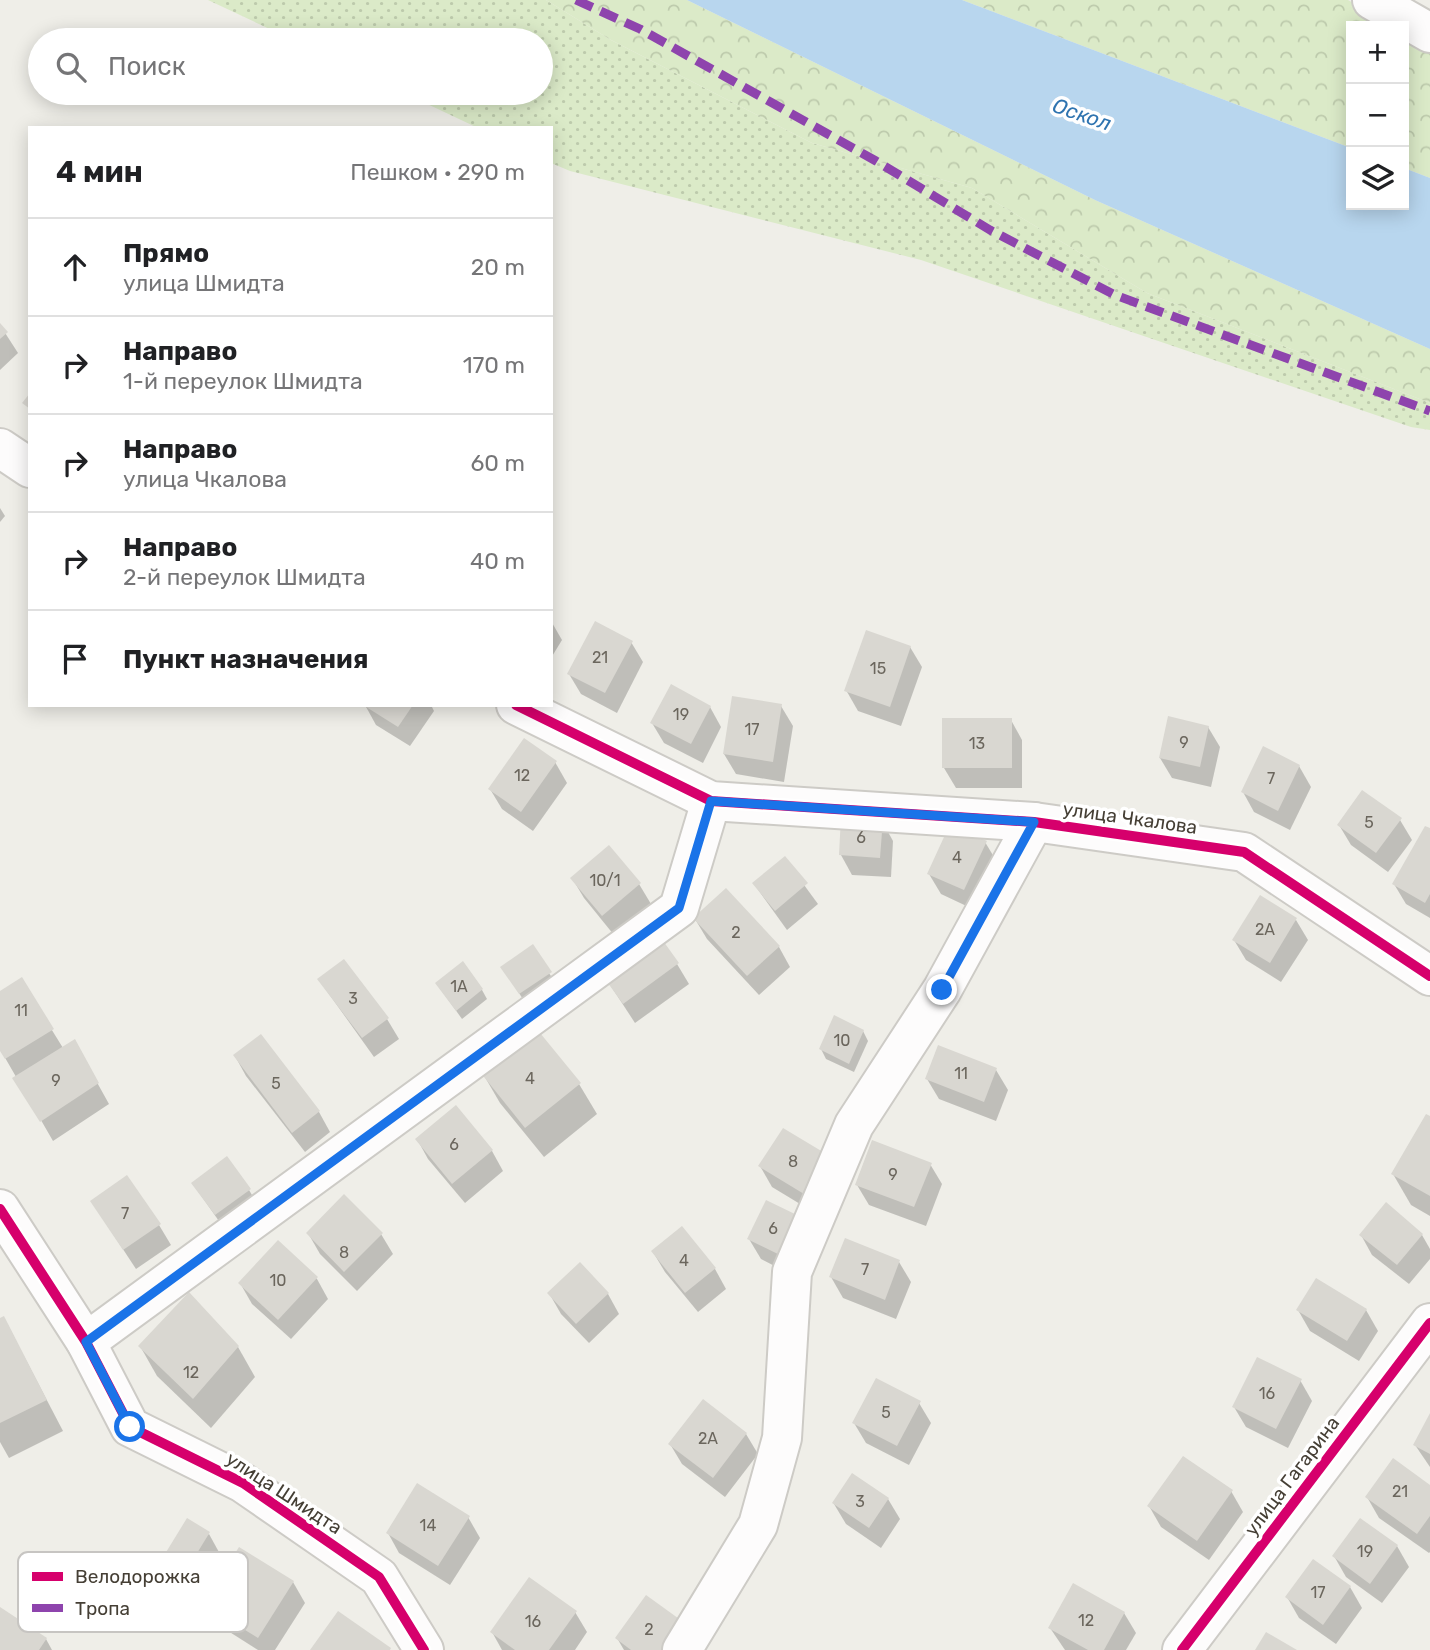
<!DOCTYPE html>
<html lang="ru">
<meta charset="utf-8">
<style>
body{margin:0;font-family:Rubik,sans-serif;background:#f6f6f6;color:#202124}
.controls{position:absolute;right:21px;top:21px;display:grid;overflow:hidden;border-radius:0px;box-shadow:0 4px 18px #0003}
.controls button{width:63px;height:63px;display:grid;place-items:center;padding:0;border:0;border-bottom:2px solid #e0e0e0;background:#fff;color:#202124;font:35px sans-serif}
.stop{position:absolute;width:21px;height:21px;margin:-16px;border:5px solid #1a73e8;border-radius:50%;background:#fff}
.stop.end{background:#1a73e8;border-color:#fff;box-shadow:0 2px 7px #0008}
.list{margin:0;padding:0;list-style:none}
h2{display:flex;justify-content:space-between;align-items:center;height:91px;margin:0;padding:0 28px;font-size:30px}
h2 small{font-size:23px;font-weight:400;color:#757577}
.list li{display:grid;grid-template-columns:46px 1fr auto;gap:21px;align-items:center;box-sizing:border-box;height:98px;padding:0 28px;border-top:2px solid #e0e0e0}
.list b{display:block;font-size:26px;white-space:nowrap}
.list p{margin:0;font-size:23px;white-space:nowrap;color:#757577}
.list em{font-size:23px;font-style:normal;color:#757577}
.icon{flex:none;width:38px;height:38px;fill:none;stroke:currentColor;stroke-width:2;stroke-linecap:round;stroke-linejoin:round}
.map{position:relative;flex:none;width:1430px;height:1650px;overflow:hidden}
.search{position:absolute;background:#fff;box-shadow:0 4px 18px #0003;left:28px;top:28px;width:525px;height:77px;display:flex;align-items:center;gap:18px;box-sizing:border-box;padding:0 24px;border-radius:38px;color:#757577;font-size:26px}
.panel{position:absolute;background:#fff;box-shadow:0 4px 18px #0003;left:28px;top:126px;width:525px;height:581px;border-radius:0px}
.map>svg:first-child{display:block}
.grass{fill:url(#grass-dots)}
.forest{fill:url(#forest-crowns)}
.water{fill:#b8d6ee}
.shadow{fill:#0003}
.building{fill:#d9d7d1}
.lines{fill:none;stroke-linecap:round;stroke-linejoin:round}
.minor-casing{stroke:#cdcbc6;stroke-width:42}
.minor{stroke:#fdfcfc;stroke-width:38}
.quiet{stroke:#8e44ad;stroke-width:9;stroke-dasharray:18 9;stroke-linecap:butt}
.cycleway-casing{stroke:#fff;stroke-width:15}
.cycleway{stroke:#d6006c;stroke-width:10}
.route{stroke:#1a73e8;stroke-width:9}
.labels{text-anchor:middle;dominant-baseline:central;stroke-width:7;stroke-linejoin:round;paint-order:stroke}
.number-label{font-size:16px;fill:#6b665d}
.street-label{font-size:19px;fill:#453f35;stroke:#fff}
.water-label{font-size:21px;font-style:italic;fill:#2f74b0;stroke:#fff}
.key{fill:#fff;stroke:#c7c5c2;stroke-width:2}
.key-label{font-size:19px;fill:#453f35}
</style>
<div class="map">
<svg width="1430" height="1650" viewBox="0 0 1430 1650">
<defs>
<pattern id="grass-dots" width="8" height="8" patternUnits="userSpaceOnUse" patternTransform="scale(1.75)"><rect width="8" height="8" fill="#dbeac8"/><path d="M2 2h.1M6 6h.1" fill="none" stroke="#bdcaac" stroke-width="1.8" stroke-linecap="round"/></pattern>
<pattern id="forest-crowns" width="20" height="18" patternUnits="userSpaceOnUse" patternTransform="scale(1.75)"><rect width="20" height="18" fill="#dbeac8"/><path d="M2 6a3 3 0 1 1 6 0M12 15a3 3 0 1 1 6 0" fill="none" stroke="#bdcaac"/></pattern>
</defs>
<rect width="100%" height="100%" fill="#efeee8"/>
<polygon class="grass" points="208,0 546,0 611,40 812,143 972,188 1147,293 1430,403 1430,430 1411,427 921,260 570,171 551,163 551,128 478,128 404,93 541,93 541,40 293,40"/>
<g class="forest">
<polygon points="546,0 687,0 1095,200 1430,349 1430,403 1147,293 972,188 812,143 611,40"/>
<polygon points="962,0 1348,0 1394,26 1351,26 1351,148"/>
<polygon points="1404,32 1430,46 1430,178 1404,168"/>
</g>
<polygon class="water" points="687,0 962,0 1351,148 1351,205 1404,205 1404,168 1430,178 1430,349 1095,200"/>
<g class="shadow">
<polygon points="0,325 18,353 0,370"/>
<polygon points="0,508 5,516 0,522"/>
<polygon points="551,621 562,640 551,658"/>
<polygon points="631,642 643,662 617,713 581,694 569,674"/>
<polygon points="910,647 922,667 901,726 858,711 846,690"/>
<polygon points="365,705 431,705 434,711 410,746 376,725"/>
<polygon points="781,706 793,726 784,782 736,774 724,754"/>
<polygon points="710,707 721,727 703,763 664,743 652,723"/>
<polygon points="1011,720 1022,740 1022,788 956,788 944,768"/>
<polygon points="1208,727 1220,747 1211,787 1172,778 1160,758"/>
<polygon points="555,762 567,783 533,831 502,809 490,789"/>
<polygon points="1299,766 1311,787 1290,830 1254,812 1243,792"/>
<polygon points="1400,820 1412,840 1388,872 1351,845 1339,825"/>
<polygon points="882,821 893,841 891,877 852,875 841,855"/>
<polygon points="1430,830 1430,918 1406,904 1394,884"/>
<polygon points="985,842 997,862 975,910 941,894 929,874"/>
<polygon points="785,859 818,904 787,930 754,884"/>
<polygon points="572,878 639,884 651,904 614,935 584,898"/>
<polygon points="695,919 779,947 790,967 759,995 707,939"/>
<polygon points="1296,920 1308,940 1281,982 1246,960 1234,940"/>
<polygon points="532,947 562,993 532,1013 502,967"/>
<polygon points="677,964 689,984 635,1023 607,980"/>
<polygon points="21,980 63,1048 74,1041 109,1104 53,1141 0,1049 0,993"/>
<polygon points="319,980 387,1019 399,1039 374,1057"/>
<polygon points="437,984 482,990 487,999 462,1019"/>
<polygon points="863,1031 868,1041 854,1072 826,1059 821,1049"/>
<polygon points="235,1056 319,1112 330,1132 305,1152 246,1076"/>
<polygon points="996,1070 1008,1090 996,1121 939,1099 927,1079"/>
<polygon points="482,1072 579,1084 597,1114 544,1157 500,1103"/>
<polygon points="1430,1118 1430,1216 1411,1205 1393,1174"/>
<polygon points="783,1130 815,1213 772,1187 760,1166"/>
<polygon points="417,1139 492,1151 503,1171 465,1203 428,1159"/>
<polygon points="930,1164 942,1184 926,1226 869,1205 857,1185"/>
<polygon points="193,1184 249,1190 261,1210 228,1234"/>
<polygon points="92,1202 159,1225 171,1245 136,1269"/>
<polygon points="767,1202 792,1275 761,1259 749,1239"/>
<polygon points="682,1228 715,1269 726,1289 698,1312 665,1272 653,1252"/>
<polygon points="308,1233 381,1234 393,1254 357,1291 320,1254"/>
<polygon points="1361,1235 1422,1235 1430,1249 1430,1259 1409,1284 1372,1255"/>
<polygon points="278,1243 317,1279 328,1299 291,1339 252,1304 240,1283"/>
<polygon points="899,1262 911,1282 896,1319 843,1298 831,1277"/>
<polygon points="549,1293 608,1294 619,1314 589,1343 561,1314"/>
<polygon points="1298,1310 1366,1310 1378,1331 1359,1361 1310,1331"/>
<polygon points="4,1318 63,1431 9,1458 0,1442 0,1320"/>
<polygon points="140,1346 238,1347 255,1377 211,1428 157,1376"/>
<polygon points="1300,1380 1312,1401 1288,1448 1246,1427 1234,1407"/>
<polygon points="919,1403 931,1423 909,1465 866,1443 854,1423"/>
<polygon points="1430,1416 1430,1467 1415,1445"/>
<polygon points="746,1434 758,1454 725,1497 682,1464 670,1444"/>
<polygon points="1430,1487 1430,1552 1429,1553 1379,1518 1367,1497"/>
<polygon points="1231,1491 1243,1512 1209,1560 1161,1527 1149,1506"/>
<polygon points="888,1499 900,1519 881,1548 846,1524 834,1504"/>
<polygon points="468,1517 480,1538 450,1585 399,1553 388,1533"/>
<polygon points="209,1534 220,1554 192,1600 171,1587 159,1567"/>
<polygon points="1397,1546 1409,1567 1382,1603 1346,1577 1334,1556"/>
<polygon points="293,1582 305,1603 275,1650 258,1650 217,1624 205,1604"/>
<polygon points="1350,1587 1362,1608 1336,1644 1299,1618 1287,1597"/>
<polygon points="0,1609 46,1639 52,1650 0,1650"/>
<polygon points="575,1612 587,1632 575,1650 502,1650 492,1632"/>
<polygon points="1124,1613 1136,1633 1126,1650 1065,1650 1050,1628"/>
<polygon points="617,1638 688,1650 624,1650"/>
</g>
<g class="building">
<polygon points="0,323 8,332 0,339"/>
<polygon points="30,393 30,409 22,403"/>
<polygon points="595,621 633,641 605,693 567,674"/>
<polygon points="866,630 911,646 890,707 844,691"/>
<polygon points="671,684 711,706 691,744 650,723"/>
<polygon points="732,696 782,704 773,762 723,754"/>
<polygon points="363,705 413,705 398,727"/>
<polygon points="1168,716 1209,726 1200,767 1159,758"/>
<rect x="942" y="718" width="70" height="50"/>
<polygon points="524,738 557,761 521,812 488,789"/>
<polygon points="1263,746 1300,765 1278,811 1241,792"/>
<polygon points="1362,790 1402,818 1376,853 1337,825"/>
<polygon points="841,816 883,819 880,858 839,855"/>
<polygon points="950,824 987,841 964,890 927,874"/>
<polygon points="1425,826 1430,828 1430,894 1425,903 1392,884"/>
<polygon points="609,845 641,883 602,916 570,878"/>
<polygon points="785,856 808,883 775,911 752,883"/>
<polygon points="726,888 780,946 747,976 693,918"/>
<polygon points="1260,895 1297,918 1270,963 1232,940"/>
<polygon points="661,938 679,963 623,1004 605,979"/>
<polygon points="533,944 552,972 519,994 500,967"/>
<polygon points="344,959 389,1018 362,1038 317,979"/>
<polygon points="463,961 483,989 456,1011 435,983"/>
<polygon points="22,977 54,1029 5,1059 0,1051 0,991"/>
<polygon points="834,1015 864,1030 849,1064 819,1049"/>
<polygon points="536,1028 581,1083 525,1128 480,1072"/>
<polygon points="261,1034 320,1111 292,1133 233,1055"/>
<polygon points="75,1039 99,1083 40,1122 12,1078"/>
<polygon points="938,1045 997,1068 984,1102 925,1079"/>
<polygon points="456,1105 493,1150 452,1184 415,1139"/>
<polygon points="1426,1114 1430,1116 1430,1196 1391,1174"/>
<polygon points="783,1128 828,1155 804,1194 758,1166"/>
<polygon points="872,1140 932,1163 914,1207 855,1185"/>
<polygon points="227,1156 251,1189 215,1215 191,1183"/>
<polygon points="127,1175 161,1224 123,1250 90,1201"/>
<polygon points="344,1194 383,1233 344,1272 306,1233"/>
<polygon points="766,1200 799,1216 780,1255 747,1239"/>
<polygon points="1386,1202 1423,1234 1397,1265 1359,1235"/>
<polygon points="682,1226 716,1268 685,1293 651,1251"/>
<polygon points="845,1238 900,1260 885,1300 829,1277"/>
<polygon points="278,1240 318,1277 278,1320 238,1283"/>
<polygon points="580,1262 609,1293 576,1324 547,1293"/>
<polygon points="1316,1278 1367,1309 1347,1341 1296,1310"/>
<polygon points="189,1292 239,1346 193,1399 138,1346"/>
<polygon points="4,1316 47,1400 0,1423 0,1318"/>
<polygon points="1257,1357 1302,1379 1276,1429 1232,1407"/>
<polygon points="876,1378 921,1401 897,1446 852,1423"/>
<polygon points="703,1399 747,1433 713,1478 668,1444"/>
<polygon points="1430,1413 1430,1454 1413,1445"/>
<polygon points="1183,1456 1233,1490 1197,1541 1147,1506"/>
<polygon points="1393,1458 1430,1485 1430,1516 1417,1534 1365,1497"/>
<polygon points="852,1473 889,1498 869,1528 832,1503"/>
<polygon points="417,1483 470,1516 438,1566 386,1533"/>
<polygon points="187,1518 210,1532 180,1581 157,1567"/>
<polygon points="1360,1518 1398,1545 1370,1584 1332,1556"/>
<polygon points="239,1547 294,1581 258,1638 203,1604"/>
<polygon points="1313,1559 1351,1586 1323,1625 1285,1597"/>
<polygon points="529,1577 577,1611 549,1650 515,1650 490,1632"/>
<polygon points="1073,1583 1125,1612 1104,1650 1088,1650 1048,1628"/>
<polygon points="646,1595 682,1621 662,1650 631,1650 615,1638"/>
<polygon points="0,1607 47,1638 39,1650 0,1650"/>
<polygon points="338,1611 391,1648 390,1650 310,1650"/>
<polygon points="1266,1632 1297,1650 1255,1650"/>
</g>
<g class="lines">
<g class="minor-casing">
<g id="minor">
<polyline points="1372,0 1430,33"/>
<polyline points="0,448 30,468"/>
<polyline points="516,705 711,801 1034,822 1244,852 1430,976"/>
<polyline points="0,1209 86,1342 130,1427 243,1483 379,1577 424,1650"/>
<polyline points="86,1342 679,908 711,801"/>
<polyline points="682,1650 758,1525 782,1438 792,1272 854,1125 942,990 1034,822"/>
<polyline points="1182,1650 1430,1323"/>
</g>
</g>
<use href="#minor" class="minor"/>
<polyline class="quiet" points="576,0 640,29 876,161 990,230 1115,295 1430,411"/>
<g class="cycleway-casing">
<g id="cycleway">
<polyline points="516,705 711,801 1034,822 1244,852 1430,976"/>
<polyline points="0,1209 86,1342 130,1427 243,1483 379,1577 424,1650"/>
<polyline points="1182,1650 1430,1323"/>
</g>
</g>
<use href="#cycleway" class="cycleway"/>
</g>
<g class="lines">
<polyline class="route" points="130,1427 86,1342 679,908 711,801 1034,822 942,990"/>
</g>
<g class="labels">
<g class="number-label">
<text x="600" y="657">21</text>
<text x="878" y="668">15</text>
<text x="681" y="714">19</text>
<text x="752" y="729">17</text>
<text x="1184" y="742">9</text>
<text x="977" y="743">13</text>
<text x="522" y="775">12</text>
<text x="1271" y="778">7</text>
<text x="1369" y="822">5</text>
<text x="861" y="837">6</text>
<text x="957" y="857">4</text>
<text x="605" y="880">10/1</text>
<text x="1265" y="929">2А</text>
<text x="736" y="932">2</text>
<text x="459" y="986">1А</text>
<text x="353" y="998">3</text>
<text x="21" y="1010">11</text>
<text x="842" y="1040">10</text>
<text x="961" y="1073">11</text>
<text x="530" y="1078">4</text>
<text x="56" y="1080">9</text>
<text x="276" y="1083">5</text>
<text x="454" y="1144">6</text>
<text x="793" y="1161">8</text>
<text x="893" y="1174">9</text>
<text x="125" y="1213">7</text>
<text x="773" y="1228">6</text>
<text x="344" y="1252">8</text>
<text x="684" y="1260">4</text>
<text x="865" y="1269">7</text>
<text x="278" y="1280">10</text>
<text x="191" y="1372">12</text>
<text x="1267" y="1393">16</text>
<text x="886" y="1412">5</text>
<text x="708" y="1438">2А</text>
<text x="1400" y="1491">21</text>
<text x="860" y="1501">3</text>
<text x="428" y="1525">14</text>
<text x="1365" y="1551">19</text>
<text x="1318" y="1592">17</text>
<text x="1086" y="1620">12</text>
<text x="533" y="1621">16</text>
<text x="649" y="1629">2</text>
</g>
<g class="street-label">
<text transform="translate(1130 818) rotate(8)">улица Чкалова</text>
<text transform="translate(1292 1476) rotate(-53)">улица Гагарина</text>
<text transform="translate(284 1493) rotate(33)">улица Шмидта</text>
</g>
<g class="water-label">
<text transform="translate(1082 114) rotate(19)">Оскол</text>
</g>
</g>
<rect x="18" y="1552" width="230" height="80" rx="10" class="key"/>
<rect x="32" y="1572" width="31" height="9" fill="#d6006c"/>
<rect x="32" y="1604" width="31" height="8" fill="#8e44ad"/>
<g class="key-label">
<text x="75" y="1583">Велодорожка</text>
<text x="75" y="1615">Тропа</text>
</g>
</svg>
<div class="controls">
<button>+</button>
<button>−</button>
<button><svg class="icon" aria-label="layers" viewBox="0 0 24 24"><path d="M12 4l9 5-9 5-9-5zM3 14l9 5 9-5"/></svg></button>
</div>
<div class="stop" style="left:130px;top:1427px"></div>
<div class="stop end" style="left:942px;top:990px"></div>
<div class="search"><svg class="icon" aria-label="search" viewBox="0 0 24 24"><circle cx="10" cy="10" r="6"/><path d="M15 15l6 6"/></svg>Поиск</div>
<section class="panel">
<h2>4 мин<small>Пешком · 290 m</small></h2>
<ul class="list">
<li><svg class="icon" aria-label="ahead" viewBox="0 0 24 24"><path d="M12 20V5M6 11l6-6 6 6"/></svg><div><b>Прямо</b><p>улица Шмидта</p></div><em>20 m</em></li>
<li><svg class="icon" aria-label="right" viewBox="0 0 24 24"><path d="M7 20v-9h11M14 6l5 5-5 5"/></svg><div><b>Направо</b><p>1-й переулок Шмидта</p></div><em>170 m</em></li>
<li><svg class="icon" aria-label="right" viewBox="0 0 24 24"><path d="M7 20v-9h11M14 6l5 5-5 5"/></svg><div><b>Направо</b><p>улица Чкалова</p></div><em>60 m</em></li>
<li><svg class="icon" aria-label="right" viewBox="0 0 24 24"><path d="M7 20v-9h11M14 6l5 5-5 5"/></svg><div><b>Направо</b><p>2-й переулок Шмидта</p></div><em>40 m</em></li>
<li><svg class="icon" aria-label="arrive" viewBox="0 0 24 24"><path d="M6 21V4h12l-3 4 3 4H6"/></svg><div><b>Пункт назначения</b></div></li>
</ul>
</section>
</div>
